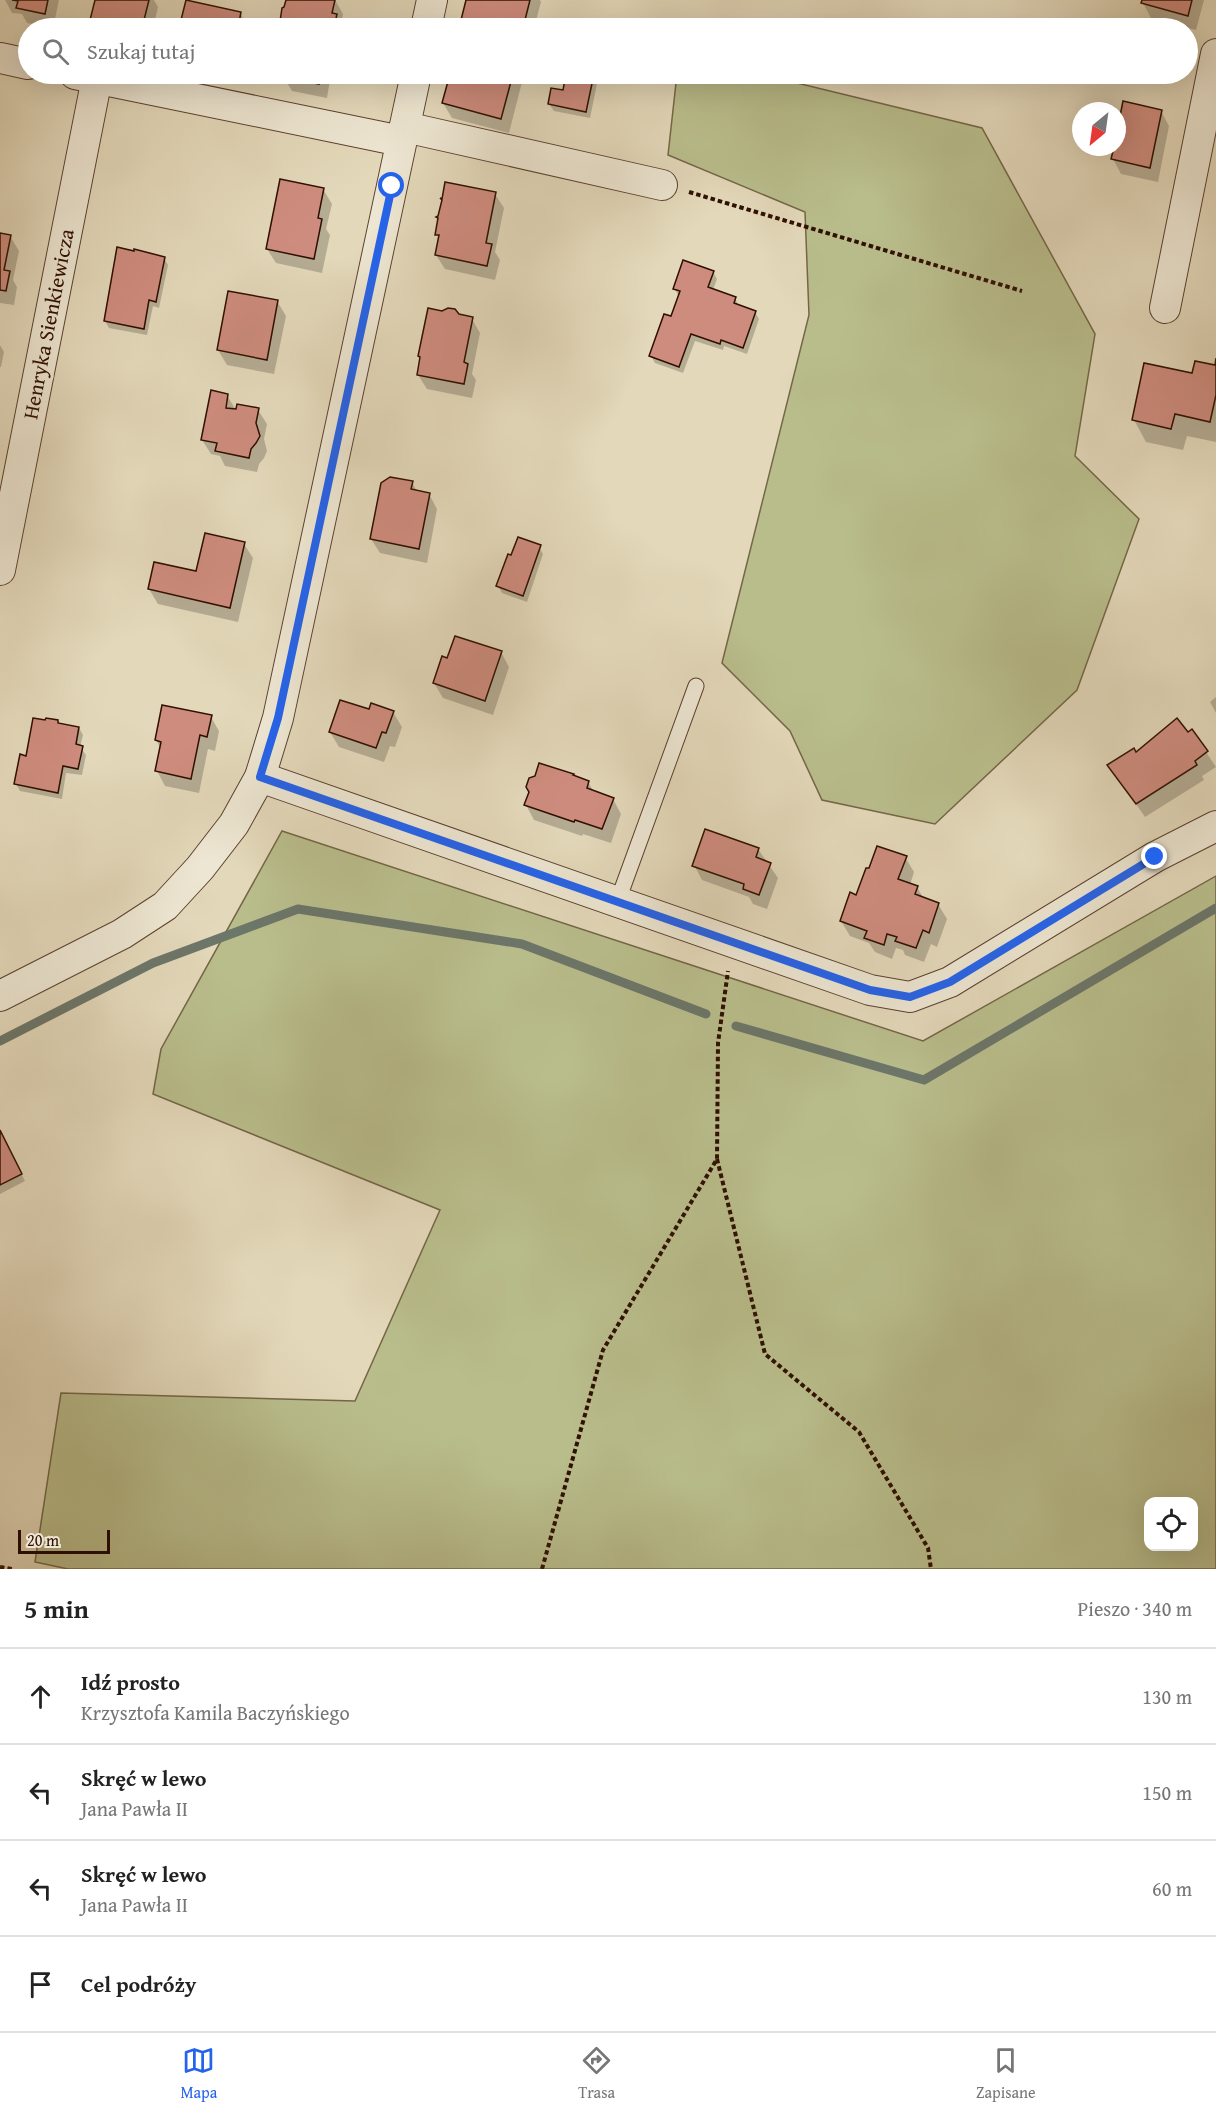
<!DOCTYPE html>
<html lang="pl">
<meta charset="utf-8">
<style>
body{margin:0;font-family:"Gentium Book Plus",serif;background:#f6f6f6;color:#222}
.controls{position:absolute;right:18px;bottom:18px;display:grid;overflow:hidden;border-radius:12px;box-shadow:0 6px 24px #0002}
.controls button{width:54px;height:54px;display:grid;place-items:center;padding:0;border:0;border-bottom:2px solid #e0e0e0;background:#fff;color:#222;font:30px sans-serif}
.compass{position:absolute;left:1072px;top:102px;width:54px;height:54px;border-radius:50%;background:#fff;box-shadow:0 6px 24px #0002;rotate:209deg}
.scale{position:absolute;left:18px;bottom:15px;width:92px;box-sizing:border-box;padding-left:6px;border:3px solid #2f0f01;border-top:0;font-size:16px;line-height:21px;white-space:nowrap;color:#2f0f01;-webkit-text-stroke:4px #ede6d2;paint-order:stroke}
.stop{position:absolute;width:18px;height:18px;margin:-14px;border:4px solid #2563eb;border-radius:50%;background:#fff}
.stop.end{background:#2563eb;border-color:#fff;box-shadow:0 2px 6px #0008}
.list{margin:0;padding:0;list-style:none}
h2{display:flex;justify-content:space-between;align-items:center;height:78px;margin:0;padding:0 24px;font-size:26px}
h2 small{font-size:20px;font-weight:400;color:#767676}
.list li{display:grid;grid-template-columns:39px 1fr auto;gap:18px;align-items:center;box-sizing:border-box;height:96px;padding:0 24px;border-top:2px solid #e0e0e0}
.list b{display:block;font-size:22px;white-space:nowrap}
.list p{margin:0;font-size:20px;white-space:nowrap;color:#767676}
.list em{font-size:20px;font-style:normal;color:#767676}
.icon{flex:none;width:33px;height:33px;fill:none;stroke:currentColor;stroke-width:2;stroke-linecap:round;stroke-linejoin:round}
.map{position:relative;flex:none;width:1216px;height:1569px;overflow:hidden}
.search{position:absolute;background:#fff;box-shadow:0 6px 24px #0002;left:18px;right:18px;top:18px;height:66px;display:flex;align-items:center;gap:15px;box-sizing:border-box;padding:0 21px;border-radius:33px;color:#767676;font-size:22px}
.sheet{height:462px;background:#fff}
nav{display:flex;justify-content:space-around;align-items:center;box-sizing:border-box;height:84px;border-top:2px solid #e0e0e0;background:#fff;font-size:16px;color:#767676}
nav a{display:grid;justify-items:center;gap:3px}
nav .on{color:#2563eb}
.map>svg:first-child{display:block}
.green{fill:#b9bd8c;stroke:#746646;stroke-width:1.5;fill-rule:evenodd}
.shadow{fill:#0003}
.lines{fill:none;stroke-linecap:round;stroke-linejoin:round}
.stream{stroke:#6c7669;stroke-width:9}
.building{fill:#ce8c7e;stroke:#2f0f01;stroke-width:1.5}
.service-casing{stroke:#5c412f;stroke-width:17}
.minor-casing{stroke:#5c412f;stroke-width:32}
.path{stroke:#2f0f01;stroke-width:4;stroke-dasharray:4.5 3;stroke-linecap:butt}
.service{stroke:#ede6d2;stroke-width:15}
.minor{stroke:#ede6d2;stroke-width:30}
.route{stroke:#2563eb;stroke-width:8}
.labels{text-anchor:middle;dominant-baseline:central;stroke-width:6;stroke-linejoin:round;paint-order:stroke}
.street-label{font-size:21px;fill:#2f0f01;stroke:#ede6d2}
</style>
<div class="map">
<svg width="1216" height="1569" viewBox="0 0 1216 1569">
<rect width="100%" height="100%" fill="#e3d8ba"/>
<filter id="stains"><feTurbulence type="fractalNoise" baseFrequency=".00333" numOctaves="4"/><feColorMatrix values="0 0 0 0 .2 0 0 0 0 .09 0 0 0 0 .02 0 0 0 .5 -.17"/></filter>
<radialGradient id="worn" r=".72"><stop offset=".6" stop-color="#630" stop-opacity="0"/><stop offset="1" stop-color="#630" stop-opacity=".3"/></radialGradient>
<g class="green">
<polygon points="677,74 760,74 982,128 1095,334 1075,456 1139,519 1077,690 935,824 822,800 790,731 722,663 809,315 805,212 668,155"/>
<path d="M282 831 923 1041 1216 876V1569H68L35 1562 61 1393 355 1401 440 1210 153 1094 161 1049ZM1148 1502H1194V1546H1148Z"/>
</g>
<g class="shadow">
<polygon points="5,0 59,0 53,28 27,23 22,14 12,13"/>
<polygon points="96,0 154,0 158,7 153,28 90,28"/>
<polygon points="287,0 335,0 343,14 341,24 343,28 280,28 283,9"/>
<polygon points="468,0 540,0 541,2 534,28 460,28"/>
<polygon points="1143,0 1204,0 1196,30 1151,18 1143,3"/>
<polygon points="187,1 240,13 249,28 181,28"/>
<polygon points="196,74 239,74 237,83"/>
<polygon points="284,74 331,74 327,98 292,91 283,76"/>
<polygon points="451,74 518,74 522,82 509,133 452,118 443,103"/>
<polygon points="567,74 599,74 590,118 554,111 549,104 564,91"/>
<polygon points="1161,111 1169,126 1158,182 1121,174 1113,159 1115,147 1117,147 1117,139"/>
<polygon points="323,189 332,204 326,229 330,235 322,273 276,263 267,249"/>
<polygon points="495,194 504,208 495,252 500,260 495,280 445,269 436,255 440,240 437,234"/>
<polygon points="0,235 10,236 19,251 13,280 17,287 14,305 0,303"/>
<polygon points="164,258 168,265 159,308 153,306 147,335 109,328 105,321"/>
<polygon points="713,272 717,279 713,290 735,298 739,307 755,312 759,319 747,354 724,346 723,350 695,341 683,373 655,363 651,356 672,318 679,297 675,289"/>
<polygon points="277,301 286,316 274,374 227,365 218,350"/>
<polygon points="458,315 472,319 480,333 472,374 476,380 472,398 427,389 418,375"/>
<polygon points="0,345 4,352 1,367 0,367"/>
<polygon points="1216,366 1216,442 1187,436 1183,450 1146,442 1134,420 1194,375"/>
<polygon points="227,395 237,412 258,410 267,424 264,439 267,451 264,458 259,464 257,472 225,466 220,456 211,454 202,440"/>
<polygon points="412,482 417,492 429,494 437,509 427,563 380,553 371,539"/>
<polygon points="244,544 253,558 238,622 158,604 149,589 197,573"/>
<polygon points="539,547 543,554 527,602 502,593 498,586"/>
<polygon points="501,652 509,667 493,715 443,698 434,683 448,659"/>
<polygon points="1216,697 1216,713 1210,702"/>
<polygon points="369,711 393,712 402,727 395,747 390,746 384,762 339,747 330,732"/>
<polygon points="211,717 219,731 215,751 208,749 199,793 165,786 157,771 161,749 156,740"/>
<polygon points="57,721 59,724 79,728 83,735 80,747 86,755 82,775 66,773 62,799 20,791 16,784 27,757"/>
<polygon points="1192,731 1216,767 1202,776 1204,780 1145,817 1109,765 1188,734"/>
<polygon points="588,782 594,792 613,799 621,814 611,843 583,834 582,836 534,820 526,805"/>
<polygon points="758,849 778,878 767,909 753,904 749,897 702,880 694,865"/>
<polygon points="905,857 914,872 910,885 917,887 924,899 938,904 947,919 937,947 931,944 924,962 905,955 903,950 896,948 892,959 875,952 869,943 850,936 841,921 857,897"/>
<polygon points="0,1132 25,1181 0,1194"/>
</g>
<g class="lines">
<g class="stream">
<polyline points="736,1026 924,1080 1216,908"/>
<polyline points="0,1041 153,963 298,909 522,944 706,1014"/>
</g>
</g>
<g class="building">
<polygon points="12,0 48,0 45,14 16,8 18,1"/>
<polygon points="95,0 149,0 142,28 88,28"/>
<polygon points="186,0 241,12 238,28 179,28"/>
<polygon points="286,0 335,0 332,13 337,14 334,28 279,28 282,8 284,7"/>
<polygon points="466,0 530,0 523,28 459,28"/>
<polygon points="1142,0 1192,0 1188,16 1141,3"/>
<polygon points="282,74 321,74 319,84 282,76"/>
<polygon points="450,74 513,74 501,119 442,103"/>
<polygon points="566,74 594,74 586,112 548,104 551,88 563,90"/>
<polygon points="1123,101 1162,110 1150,168 1111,159 1114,147 1117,147 1117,131"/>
<polygon points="280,179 324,188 318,218 322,219 314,259 266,249"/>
<polygon points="445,182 496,192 486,243 492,244 487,266 435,255 439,235 435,235 438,218 436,217 438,216 442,200 440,198 442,199"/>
<polygon points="0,233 11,235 4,270 10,271 6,291 0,290"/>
<polygon points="117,247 134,251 134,249 165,257 156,302 149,300 144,329 104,321"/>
<polygon points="683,260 714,271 708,287 736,297 734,303 756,311 743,348 721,340 720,344 691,334 679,367 649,356 664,314 671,316 680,291 673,289"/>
<polygon points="228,291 278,300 267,360 217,350"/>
<polygon points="428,308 442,311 448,308 455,309 459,314 473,317 464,362 468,364 464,384 417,375 420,357 418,356"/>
<polygon points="1216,358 1216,395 1210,422 1175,414 1171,429 1132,420 1144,363 1192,373 1195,361 1215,365"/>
<polygon points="211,390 228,394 226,408 236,409 237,404 259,408 256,423 260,436 256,443 251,449 249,458 215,451 217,443 201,440"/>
<polygon points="390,477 413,481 411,489 430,493 419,549 370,539 381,483"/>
<polygon points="205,533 245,542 230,608 148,589 154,562 196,571"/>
<polygon points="518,537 541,545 523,596 496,586 508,554 511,555"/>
<polygon points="455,636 502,651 485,701 433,683 442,656 447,658"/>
<polygon points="340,700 369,709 371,703 394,711 386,733 382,732 376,748 329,732"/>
<polygon points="162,705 212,715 207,737 200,735 191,779 155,771 161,742 155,740"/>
<polygon points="33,718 45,720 46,718 58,720 58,723 79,727 76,744 83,746 78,769 63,766 58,793 14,784 20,754 26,756"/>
<polygon points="1177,718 1188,732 1192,729 1208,751 1195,761 1197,765 1136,804 1107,765 1134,748 1136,752"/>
<polygon points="539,763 574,774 573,775 589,781 587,788 614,798 602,829 575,820 574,822 524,805 529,792 526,787 529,778 535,776"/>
<polygon points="705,829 759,848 756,857 771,863 759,895 743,889 744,884 692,866"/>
<polygon points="877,846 907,856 898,879 918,886 915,894 939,903 929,933 923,930 916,948 895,941 897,937 887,934 884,945 864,938 867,931 840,921 850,892 856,895 866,868 869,868"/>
<polygon points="0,1130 22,1174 0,1185"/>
</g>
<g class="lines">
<g class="service-casing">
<polyline id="service" points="617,903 696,686"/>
</g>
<g class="minor-casing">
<g id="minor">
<polyline points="426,28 432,0"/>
<polyline points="0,58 28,64"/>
<polyline points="75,74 401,141"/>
<polyline points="405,127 662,185"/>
<polyline points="1165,308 1216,54"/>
<polyline points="0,570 97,78"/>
<polyline points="260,777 870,990 910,997 950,982 1155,857 1216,826"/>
<polyline points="0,996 122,934 165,906 200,868 234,824 260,777 278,718 416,74"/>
</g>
</g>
<g class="path">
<polyline points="689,192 1022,291"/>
<polyline points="717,1159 765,1354 859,1432 928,1548 931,1569"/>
<polyline points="0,1567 12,1569"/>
<polyline points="542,1569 603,1350 717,1159 718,1043 728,971"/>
</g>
<use href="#service" class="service"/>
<use href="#minor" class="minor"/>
</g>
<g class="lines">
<polyline class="route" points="392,186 278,718 260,777 870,990 910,997 950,982 1155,857"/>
</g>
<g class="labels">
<g class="street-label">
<text transform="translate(48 324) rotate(-79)">Henryka Sienkiewicza</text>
</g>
</g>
<rect width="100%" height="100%" filter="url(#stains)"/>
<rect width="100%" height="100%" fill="url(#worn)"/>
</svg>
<div class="controls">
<button><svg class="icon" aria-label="locate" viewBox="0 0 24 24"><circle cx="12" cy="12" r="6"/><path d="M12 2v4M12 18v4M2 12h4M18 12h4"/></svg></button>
</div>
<svg class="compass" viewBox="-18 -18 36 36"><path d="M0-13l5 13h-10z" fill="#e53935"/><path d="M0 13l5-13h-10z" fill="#767676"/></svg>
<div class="scale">20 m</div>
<div class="stop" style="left:392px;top:186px"></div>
<div class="stop end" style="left:1155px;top:857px"></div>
<div class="search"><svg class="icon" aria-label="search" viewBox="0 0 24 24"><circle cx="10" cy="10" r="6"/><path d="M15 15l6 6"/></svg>Szukaj tutaj</div>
</div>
<section class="sheet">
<h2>5 min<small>Pieszo · 340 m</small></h2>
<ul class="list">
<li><svg class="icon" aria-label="ahead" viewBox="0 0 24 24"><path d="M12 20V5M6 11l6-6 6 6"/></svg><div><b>Idź prosto</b><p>Krzysztofa Kamila Baczyńskiego</p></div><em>130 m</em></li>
<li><svg class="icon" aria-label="left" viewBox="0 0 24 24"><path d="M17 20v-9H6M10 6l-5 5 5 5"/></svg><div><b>Skręć w lewo</b><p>Jana Pawła II</p></div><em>150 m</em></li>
<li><svg class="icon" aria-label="left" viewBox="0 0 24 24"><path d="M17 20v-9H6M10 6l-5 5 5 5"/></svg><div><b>Skręć w lewo</b><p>Jana Pawła II</p></div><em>60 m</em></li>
<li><svg class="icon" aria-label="arrive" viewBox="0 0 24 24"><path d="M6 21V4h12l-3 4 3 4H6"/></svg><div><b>Cel podróży</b></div></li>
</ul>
</section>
<nav>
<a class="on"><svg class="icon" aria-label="map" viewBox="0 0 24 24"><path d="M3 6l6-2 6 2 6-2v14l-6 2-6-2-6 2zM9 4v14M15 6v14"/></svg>Mapa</a>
<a><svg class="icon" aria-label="directions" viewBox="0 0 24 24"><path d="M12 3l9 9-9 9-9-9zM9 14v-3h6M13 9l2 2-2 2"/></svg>Trasa</a>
<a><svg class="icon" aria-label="saved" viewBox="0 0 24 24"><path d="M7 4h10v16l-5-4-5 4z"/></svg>Zapisane</a>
</nav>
